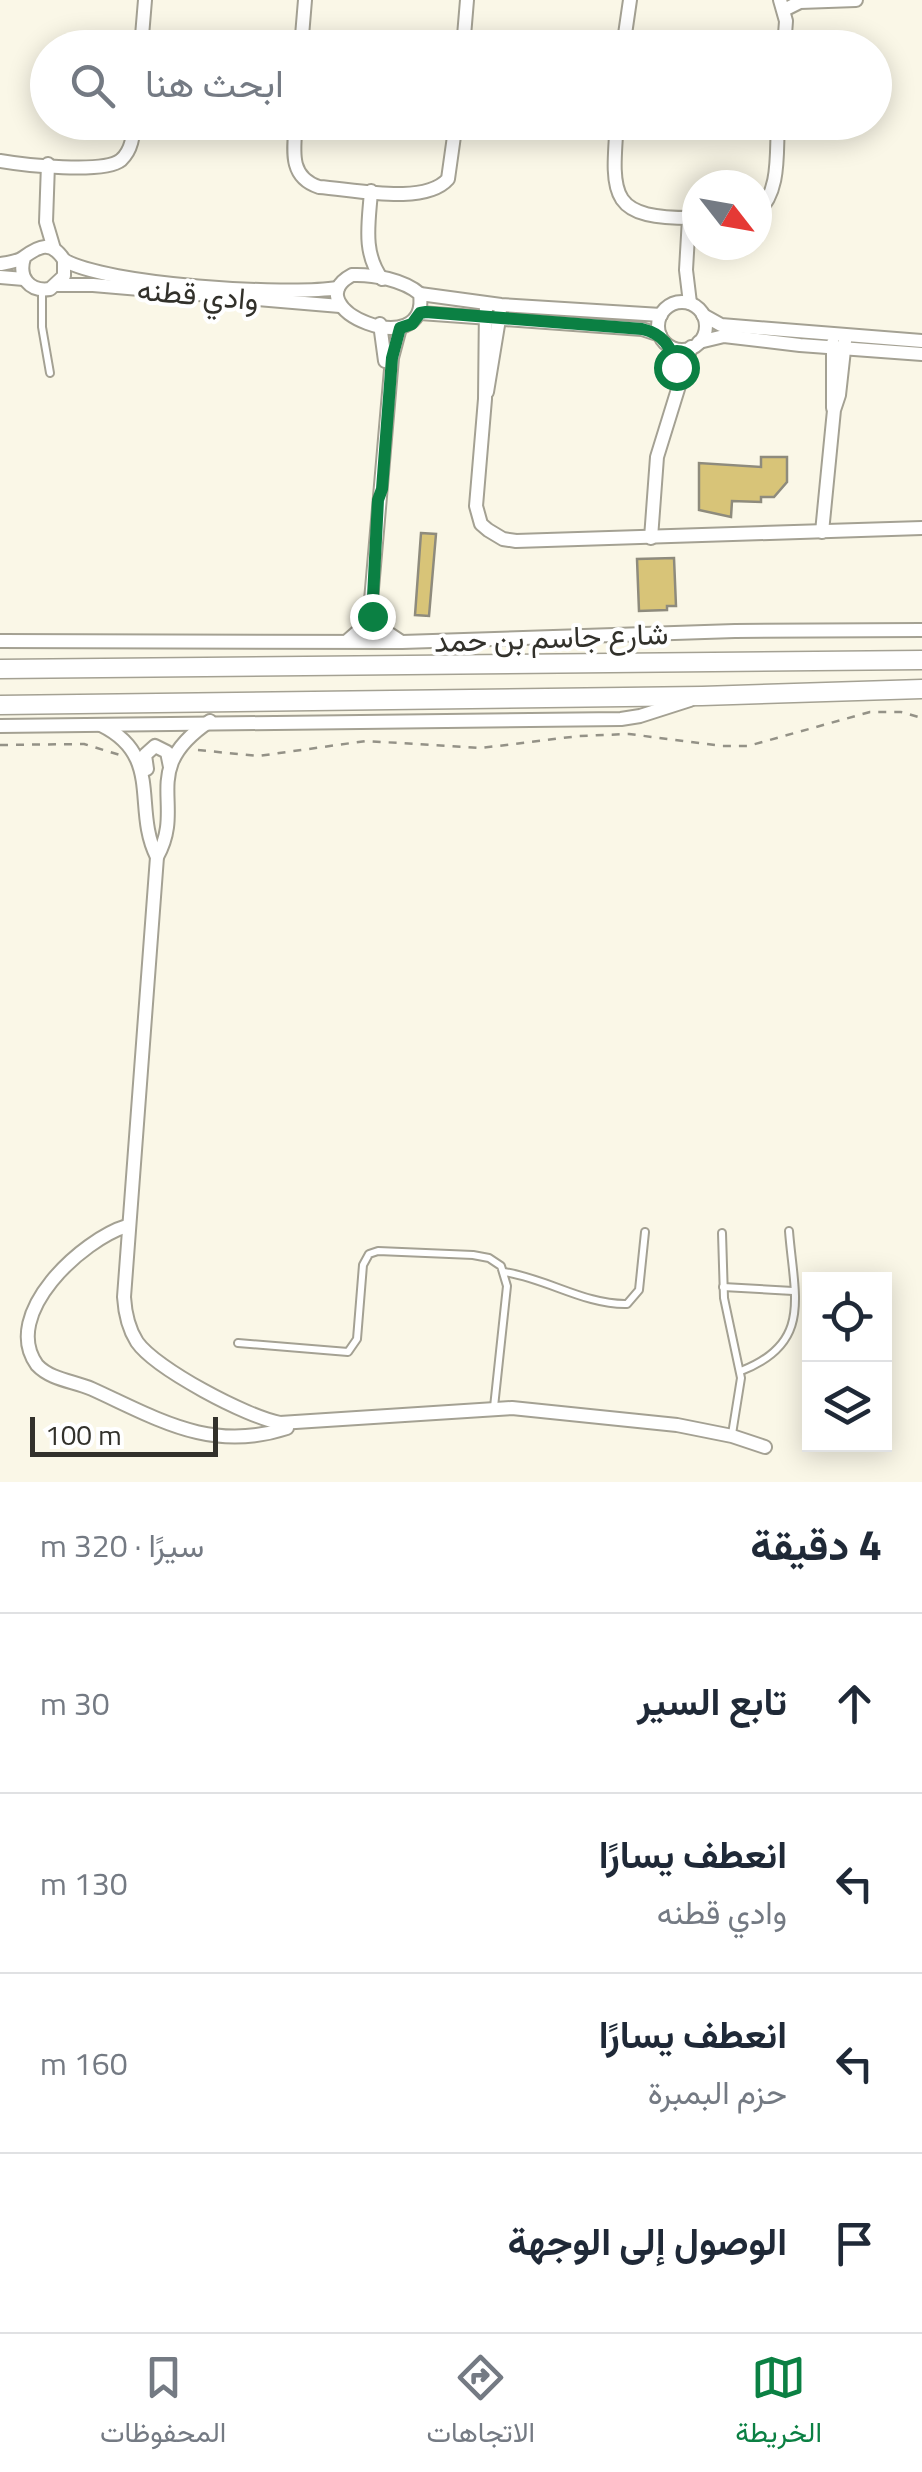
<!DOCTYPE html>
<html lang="ar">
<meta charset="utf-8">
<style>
body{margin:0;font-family:"Titillium Web",Vazirmatn,sans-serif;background:#f2f2f3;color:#1f2937;direction:rtl}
.controls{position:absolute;right:30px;bottom:30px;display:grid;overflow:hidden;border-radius:0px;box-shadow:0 5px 25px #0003}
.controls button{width:90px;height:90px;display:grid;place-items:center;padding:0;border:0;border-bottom:2px solid #e0e1e3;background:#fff;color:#1f2937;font:50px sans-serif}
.compass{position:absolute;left:682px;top:170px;width:90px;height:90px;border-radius:50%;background:#fff;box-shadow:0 5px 25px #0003;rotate:121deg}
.scale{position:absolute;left:30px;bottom:25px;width:188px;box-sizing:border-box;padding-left:10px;border:5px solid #32312b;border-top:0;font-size:28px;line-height:35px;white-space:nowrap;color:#32312b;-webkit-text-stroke:8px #fff;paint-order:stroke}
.stop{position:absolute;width:30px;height:30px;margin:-22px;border:8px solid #0b8043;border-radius:50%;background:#fff}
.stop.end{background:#0b8043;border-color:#fff;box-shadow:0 2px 10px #0008}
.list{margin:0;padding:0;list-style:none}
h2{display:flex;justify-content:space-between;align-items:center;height:130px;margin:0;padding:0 40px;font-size:42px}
h2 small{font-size:32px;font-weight:400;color:#747a83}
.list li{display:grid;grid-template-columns:65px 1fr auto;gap:30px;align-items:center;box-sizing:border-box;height:180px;padding:0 40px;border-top:2px solid #e0e1e3}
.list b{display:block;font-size:38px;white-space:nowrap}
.list p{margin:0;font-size:32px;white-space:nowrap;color:#747a83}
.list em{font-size:32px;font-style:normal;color:#747a83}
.icon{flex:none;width:55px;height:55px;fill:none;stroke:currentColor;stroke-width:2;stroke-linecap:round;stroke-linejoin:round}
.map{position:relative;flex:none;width:922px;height:1482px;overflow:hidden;direction:ltr}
.search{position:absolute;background:#fff;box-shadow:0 5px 25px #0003;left:30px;right:30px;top:30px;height:110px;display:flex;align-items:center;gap:25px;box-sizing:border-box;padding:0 35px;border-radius:55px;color:#747a83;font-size:38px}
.sheet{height:850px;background:#fff}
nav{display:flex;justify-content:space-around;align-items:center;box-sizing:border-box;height:140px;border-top:2px solid #e0e1e3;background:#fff;font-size:28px;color:#747a83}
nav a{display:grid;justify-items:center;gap:5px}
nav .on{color:#0b8043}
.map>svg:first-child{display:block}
.building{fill:#d8c478;stroke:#8e8b7d;stroke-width:2.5}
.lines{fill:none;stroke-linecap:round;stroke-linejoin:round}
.service-casing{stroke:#a4a193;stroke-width:10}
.minor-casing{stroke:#a4a193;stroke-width:16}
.secondary-casing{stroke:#a4a193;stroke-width:21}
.path{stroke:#949287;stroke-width:2.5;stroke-dasharray:8 8;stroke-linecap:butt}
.service{stroke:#fff;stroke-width:6}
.minor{stroke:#fff;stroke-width:12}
.secondary{stroke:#fff;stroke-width:18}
.route{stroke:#0b8043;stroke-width:12}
.labels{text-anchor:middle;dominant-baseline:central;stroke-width:8;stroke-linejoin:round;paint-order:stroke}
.street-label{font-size:30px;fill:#32312b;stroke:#fff}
</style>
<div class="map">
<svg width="922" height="1482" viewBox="0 0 922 1482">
<rect width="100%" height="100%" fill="#faf7e7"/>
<g class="building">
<polygon points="761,457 787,457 787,482 774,497 761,497 761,502 732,501 731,517 699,510 699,463 761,467"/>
<polygon points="421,533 436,534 429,616 415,615"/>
<polygon points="674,558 676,606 667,606 667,610 639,611 637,559"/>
</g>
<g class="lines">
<g class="service-casing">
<g id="service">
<polyline points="42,291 42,327 50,373"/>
<polyline points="722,1233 724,1298 741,1378 732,1434"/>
<path d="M504 1272C546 1278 585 1305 627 1304L639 1290 645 1232"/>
<polyline points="723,1287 793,1291"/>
<polyline points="238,1343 348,1352 357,1339 363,1265 369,1254 378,1251 473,1255 489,1258 501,1266 507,1286 494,1407"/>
<path d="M741 1371C813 1343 794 1296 789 1231"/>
</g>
</g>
<g class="minor-casing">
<g id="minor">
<polyline points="780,0 786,21 784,48"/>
<polyline points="784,10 800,2 856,0"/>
<polyline points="141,48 145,0"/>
<polyline points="301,48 305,0"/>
<polyline points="463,48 467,0"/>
<polyline points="623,48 630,0"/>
<path d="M296 122C294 149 288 177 319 187 353 189 424 206 448 179L456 122"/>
<path d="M617 122C611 199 610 219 697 218"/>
<path d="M0 161C23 165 104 174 121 160 132 150 133 136 134 122"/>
<polyline points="48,164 46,222 54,249"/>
<path d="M371 191C369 222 362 252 382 279"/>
<path d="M757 213C781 191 776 153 778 122"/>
<polyline points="689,218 686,270 690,303"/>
<path d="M64 260C106 285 288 296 338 288"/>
<path d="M0 264C7 263 18 262 24 257 39 246 51 240 64 260V276L50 289C29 292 18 277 24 258"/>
<path d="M352 275C373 274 404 280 420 294 430 365 292 307 352 275Z"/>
<polyline points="0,277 24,279"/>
<polyline points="57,285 93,285 340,306"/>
<polyline points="420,294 501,305 661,315"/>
<circle cx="682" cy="326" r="24"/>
<polyline points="486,304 485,399 476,506 481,524 488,530 503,539 516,541 922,528"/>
<polyline points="420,313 642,329 660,335"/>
<polyline points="703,315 721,325 922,341"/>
<polyline points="380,324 385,361"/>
<polyline points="699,342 724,336 800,345 922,354"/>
<polyline points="833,343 833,408"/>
<polyline points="487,392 500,313"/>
<polyline points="822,532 834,410 839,395 845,341"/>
<polyline points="651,538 657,457 691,347"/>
<polyline points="370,612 382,629 400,641"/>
<polyline points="0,641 402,642 735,631 922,630"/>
<polyline points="347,641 363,627 370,612 392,358 400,328"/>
<path d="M210 721C137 770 187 804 157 857L124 1297C125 1313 128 1328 137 1342 156 1369 247 1417 280 1423L512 1408 677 1425 732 1436 765 1447"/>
<path d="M101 725C164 756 132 808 157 857"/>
<polyline points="0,726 621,719 640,716 690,700"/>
<polyline points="147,769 145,755 155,746 167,752 170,767"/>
<path d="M127 1226C83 1239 0 1314 37 1365 51 1380 74 1381 92 1389 158 1419 211 1453 287 1428"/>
</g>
</g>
<g class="secondary-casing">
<g id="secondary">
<polyline points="0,669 922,660"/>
<polyline points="0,705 702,696 922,689"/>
</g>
</g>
<g class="path">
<polyline points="0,745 84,744 120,755"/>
<polyline points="198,750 258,756 366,741 481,748 579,736 629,734 722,746 748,746 870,712 901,712 922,718"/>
</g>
<use href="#service" class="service"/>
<use href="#minor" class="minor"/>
<use href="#secondary" class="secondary"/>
</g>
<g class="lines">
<path class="route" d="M372 616 378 500 382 489 392 358 400 328 412 324 420 313 426 312 642 329C664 334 671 347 676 367"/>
</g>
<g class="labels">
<g class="street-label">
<text transform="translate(198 294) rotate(5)">وادي قطنه</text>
<text transform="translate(551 637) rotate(-2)">شارع جاسم بن حمد</text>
</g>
</g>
</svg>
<div class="controls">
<button><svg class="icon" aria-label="locate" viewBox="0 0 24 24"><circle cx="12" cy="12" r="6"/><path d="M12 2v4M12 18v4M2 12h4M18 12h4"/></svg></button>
<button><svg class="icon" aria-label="layers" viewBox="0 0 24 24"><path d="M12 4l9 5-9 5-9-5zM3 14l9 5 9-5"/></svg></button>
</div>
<svg class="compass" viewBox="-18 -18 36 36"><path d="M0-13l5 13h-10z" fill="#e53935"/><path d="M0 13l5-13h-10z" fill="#747a83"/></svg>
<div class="scale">100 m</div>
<div class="stop" style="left:676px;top:367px"></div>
<div class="stop end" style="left:372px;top:616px"></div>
<div class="search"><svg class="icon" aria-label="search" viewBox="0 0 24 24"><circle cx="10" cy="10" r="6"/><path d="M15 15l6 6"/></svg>ابحث هنا</div>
</div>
<section class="sheet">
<h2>4 دقيقة<small>سيرًا · 320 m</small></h2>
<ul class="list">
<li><svg class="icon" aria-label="ahead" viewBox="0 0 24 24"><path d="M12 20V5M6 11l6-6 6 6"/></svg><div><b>تابع السير</b></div><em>30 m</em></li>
<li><svg class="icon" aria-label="left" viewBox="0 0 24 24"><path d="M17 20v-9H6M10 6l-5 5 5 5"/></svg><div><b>انعطف يسارًا</b><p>وادي قطنه</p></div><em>130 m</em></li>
<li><svg class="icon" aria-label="left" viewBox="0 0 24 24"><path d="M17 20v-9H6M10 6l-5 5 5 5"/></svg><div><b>انعطف يسارًا</b><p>حزم البمبرة</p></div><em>160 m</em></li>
<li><svg class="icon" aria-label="arrive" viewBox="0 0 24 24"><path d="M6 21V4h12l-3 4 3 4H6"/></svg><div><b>الوصول إلى الوجهة</b></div></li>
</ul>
</section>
<nav>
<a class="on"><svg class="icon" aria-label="map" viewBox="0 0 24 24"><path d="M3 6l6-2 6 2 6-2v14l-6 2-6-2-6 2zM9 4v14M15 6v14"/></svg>الخريطة</a>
<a><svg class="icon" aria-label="directions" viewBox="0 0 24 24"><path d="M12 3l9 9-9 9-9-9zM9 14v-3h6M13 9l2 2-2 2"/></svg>الاتجاهات</a>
<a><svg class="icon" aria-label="saved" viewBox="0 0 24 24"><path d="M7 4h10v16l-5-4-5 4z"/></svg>المحفوظات</a>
</nav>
